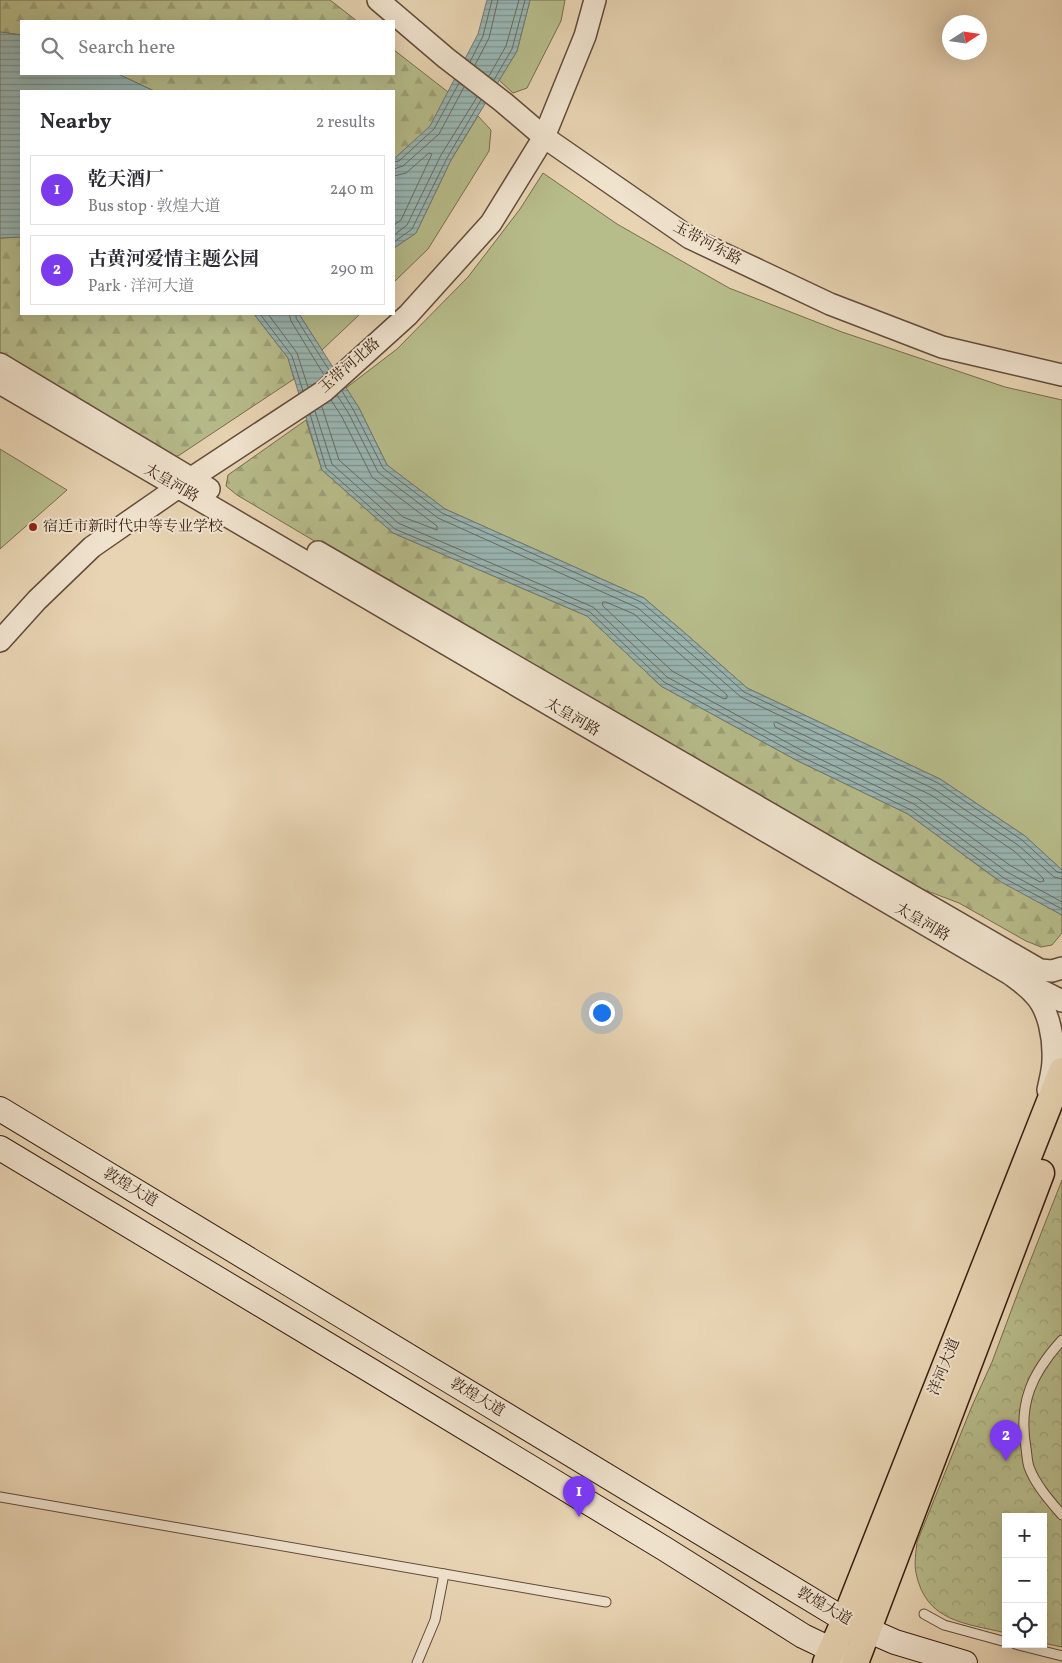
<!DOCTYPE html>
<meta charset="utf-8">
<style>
body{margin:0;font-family:Vollkorn,"Noto Serif SC",serif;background:#f7f7f7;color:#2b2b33}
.controls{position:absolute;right:15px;bottom:15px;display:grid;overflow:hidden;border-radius:0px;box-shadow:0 5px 20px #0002}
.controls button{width:45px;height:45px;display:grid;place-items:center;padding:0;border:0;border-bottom:1px solid #e1e1e2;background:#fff;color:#2b2b33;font:25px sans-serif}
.compass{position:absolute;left:942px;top:15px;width:45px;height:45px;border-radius:50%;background:#fff;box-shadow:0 5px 20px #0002;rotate:78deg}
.you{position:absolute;left:601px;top:1012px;width:18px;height:18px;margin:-12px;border:4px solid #fff;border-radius:50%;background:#1a73e8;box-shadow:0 0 0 8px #1a73e833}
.badge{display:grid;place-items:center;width:32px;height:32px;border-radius:50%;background:#7c3aed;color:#fff;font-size:16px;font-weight:700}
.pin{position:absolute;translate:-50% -41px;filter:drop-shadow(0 1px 2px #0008)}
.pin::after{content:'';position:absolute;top:26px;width:18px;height:15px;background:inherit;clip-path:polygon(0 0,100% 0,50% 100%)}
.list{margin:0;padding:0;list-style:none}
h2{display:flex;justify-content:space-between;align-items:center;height:65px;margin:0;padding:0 20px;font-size:21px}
h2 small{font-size:16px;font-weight:400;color:#7c7c81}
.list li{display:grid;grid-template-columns:32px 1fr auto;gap:15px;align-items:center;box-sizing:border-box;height:70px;margin:0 10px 10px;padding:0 10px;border:1px solid #e1e1e2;border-radius:0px}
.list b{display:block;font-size:19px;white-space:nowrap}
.list p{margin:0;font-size:16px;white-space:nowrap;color:#7c7c81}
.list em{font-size:16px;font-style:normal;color:#7c7c81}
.icon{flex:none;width:28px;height:28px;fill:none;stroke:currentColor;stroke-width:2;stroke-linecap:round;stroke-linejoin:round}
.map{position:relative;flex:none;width:1062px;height:1663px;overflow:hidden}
.search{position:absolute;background:#fff;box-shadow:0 5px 20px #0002;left:20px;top:20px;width:375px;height:55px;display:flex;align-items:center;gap:12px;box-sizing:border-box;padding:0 18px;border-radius:0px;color:#7c7c81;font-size:19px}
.panel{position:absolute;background:#fff;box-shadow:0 5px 20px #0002;left:20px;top:90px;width:375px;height:225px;border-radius:0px}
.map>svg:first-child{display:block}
.green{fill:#b7bc8b;stroke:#776c4e}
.forest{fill:url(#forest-firs);stroke:#776c4e}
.park{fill:url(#park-crowns);stroke:#776c4e}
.water{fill:url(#water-rules);stroke:#727973}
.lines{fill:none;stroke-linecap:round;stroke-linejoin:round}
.shore{stroke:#686a62;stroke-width:1}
.service-casing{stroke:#634b3a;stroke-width:11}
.tertiary-casing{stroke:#634b3a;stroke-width:24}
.secondary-casing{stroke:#371d11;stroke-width:26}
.primary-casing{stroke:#371d11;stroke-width:29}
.service{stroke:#f0e3ce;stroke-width:9}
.tertiary{stroke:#f0e3ce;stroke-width:21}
.secondary{stroke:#f0e3ce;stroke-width:24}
.primary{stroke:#e8d4b3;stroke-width:26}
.poi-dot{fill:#8f2418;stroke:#f0e3ce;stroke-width:2}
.labels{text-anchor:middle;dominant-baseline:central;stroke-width:4;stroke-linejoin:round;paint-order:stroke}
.street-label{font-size:15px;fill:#371d11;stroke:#f0e3ce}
.poi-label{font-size:15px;fill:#371d11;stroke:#f0e3ce;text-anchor:start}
</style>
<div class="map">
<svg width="1062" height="1663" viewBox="0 0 1062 1663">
<defs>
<pattern id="forest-firs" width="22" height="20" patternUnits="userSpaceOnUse" patternTransform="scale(1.25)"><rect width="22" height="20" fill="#b7bc8b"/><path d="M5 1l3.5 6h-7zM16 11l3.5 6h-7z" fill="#9ea177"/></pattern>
<pattern id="park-crowns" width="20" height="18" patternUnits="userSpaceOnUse" patternTransform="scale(1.25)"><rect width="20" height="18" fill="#b7bc8b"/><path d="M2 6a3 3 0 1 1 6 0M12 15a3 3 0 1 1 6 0" fill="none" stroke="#9ea177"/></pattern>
<pattern id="water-rules" width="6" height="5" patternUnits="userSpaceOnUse" patternTransform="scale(1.25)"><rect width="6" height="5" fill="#99b7b4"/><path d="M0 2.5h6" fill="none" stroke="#7e9491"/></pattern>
</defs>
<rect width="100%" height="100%" fill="#e8d4b3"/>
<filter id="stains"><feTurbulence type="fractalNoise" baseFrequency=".004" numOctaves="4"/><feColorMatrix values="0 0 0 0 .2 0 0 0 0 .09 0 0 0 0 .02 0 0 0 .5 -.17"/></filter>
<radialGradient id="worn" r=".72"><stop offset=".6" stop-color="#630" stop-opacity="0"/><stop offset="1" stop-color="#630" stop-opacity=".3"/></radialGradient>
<g class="green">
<polygon points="530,0 565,0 561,21 527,88 513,93 499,80 517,51"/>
<polygon points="478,116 491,130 489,151 428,249 394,282 394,248 416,233 451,160"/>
<polygon points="543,173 617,224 729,288 842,332 1005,387 1062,400 1062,870 1025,836 940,779 747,688 686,634 644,598 445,509 387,465 359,408 346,388 397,349 468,277 520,209"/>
<polygon points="299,314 360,314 322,350"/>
<polygon points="0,449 67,490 0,549"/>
</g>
<g class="forest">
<polygon points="0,0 330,0 357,21 21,21 21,35 0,32"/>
<polygon points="394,50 448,92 430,127 394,159 394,91 154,91 118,74 394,74"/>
<polygon points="21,237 21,314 254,314 288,358 294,379 178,456 165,457 0,358 0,238"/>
<polygon points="306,420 322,470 393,533 587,616 661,686 796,760 908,814 995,878 1062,915 1062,933 1052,945 1041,947 1026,941 959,903 909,884 464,630 237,495 226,486 228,475"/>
</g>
<path class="park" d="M1062 1180V1647L1043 1643V1517H1006V1633C965 1623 926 1622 916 1573 914 1563 916 1552 917 1542L972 1406 992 1362 1020 1287Z"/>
<g class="water">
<polygon points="487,0 530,0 517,51 451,160 416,233 394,248 394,159 430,126 478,34"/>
<polygon points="0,32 21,35 21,74 118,74 154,91 21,91 21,237 0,238"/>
<polygon points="254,314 299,314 359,408 387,465 445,509 644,598 686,634 747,688 940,779 1025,836 1062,870 1062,915 1001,882 908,814 796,760 661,686 587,616 393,533 322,470 288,358"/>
</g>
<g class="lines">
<g class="shore">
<polyline points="470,62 483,36 492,0"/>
<polyline points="475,65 489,38 498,0"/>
<polyline points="489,76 506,46 519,0"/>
<polyline points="494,80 512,49 525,0"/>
<polyline points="394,162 399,161 434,129 459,83"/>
<polyline points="394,169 403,166 439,134 464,87"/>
<polyline points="394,176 406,173 429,153 432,154 401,220 394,225"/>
<polyline points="394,235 407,225 441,155 477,97"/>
<polyline points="394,242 412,229 447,158 481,100"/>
<polyline points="260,314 292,356 303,391"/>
<polyline points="268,314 297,353 308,387"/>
<polyline points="289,314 291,321 324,375"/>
<polyline points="296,314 296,318 329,370"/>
<polyline points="342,391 354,411 383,468 442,513 641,602 683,637 744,692 938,783 1022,840 1057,872 1062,873"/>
<polyline points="337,395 349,414 378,472 438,518 638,608 741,697 934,789 1018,845 1054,877 1062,879"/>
<polyline points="322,407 339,460 403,517 437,530 437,526 372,477 342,417 331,400"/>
<polyline points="315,411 332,464 398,523 593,607 667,677 801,750 914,804 1007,872 1062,902"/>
<polyline points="310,414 326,468 395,529 590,612 664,682 798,755 911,810 1004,878 1062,909"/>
<polygon points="603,602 606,602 634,614 727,695 727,698 724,699 672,671 603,606"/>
<polygon points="776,722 931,795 1014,851 1043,878 1044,881 1040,882 1011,866 917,798 775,727 774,724"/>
</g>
<g class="service-casing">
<g id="service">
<path d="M1062 1340C1032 1373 1018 1403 1026 1448 1027 1454 1027 1461 1029 1467 1035 1484 1050 1501 1062 1515"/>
<polyline points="0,1497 606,1602"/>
<polyline points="924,1614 944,1625 1006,1642"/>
<polyline points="1015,1644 1062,1656"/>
<polyline points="417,1663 435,1620 444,1574"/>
</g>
</g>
<g class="tertiary-casing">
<g id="tertiary">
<polyline points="378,0 446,58 503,102 544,137 690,238 830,304 942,347 1062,375"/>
<polyline points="0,364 209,489"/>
<path d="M0 383 1010 974C1018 980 1027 986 1034 994 1049 1009 1054 1039 1053 1060 1053 1070 1050 1080 1048 1090"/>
<polyline points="318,552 1040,970 1052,971 1062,968"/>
<polyline points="0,641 37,600 92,547 190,479 324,391 408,315 491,223 544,137 585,36 595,0"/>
<polyline points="1030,985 1062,1001"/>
</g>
</g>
<g class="secondary-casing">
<g id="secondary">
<polyline points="0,1109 845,1620 895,1642 965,1663"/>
<polyline points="0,1148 373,1372 665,1549 803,1636 849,1658"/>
</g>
</g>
<g class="primary-casing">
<g id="primary">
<polyline points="826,1663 845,1620 1062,1071"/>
<polyline points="855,1663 1041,1173"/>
</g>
</g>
<use href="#service" class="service"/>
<use href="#tertiary" class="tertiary"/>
<use href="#secondary" class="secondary"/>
<use href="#primary" class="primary"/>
</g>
<circle class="poi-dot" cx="33" cy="527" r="5"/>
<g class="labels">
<g class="street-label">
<text transform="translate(707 244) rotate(28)">玉带河东路</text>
<text transform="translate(350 366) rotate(-41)">玉带河北路</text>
<text transform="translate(171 484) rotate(30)">太皇河路</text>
<text transform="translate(572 718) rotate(30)">太皇河路</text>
<text transform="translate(922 923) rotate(30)">太皇河路</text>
<text transform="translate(130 1188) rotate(31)">敦煌大道</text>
<text transform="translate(945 1367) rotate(-68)">洋河大道</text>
<text transform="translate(477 1398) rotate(31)">敦煌大道</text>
<text transform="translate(824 1607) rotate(30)">敦煌大道</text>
</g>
<g class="poi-label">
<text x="43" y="527">宿迁市新时代中等专业学校</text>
</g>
</g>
<rect width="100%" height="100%" filter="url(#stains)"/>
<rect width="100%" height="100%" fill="url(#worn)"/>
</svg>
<div class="controls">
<button>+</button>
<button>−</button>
<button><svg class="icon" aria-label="locate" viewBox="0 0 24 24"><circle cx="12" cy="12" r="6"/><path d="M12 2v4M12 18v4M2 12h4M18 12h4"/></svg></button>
</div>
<svg class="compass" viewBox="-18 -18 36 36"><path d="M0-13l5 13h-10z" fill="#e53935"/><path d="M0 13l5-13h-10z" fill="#7c7c81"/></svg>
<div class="you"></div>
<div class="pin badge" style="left:579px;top:1517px">1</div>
<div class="pin badge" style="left:1006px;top:1461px">2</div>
<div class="search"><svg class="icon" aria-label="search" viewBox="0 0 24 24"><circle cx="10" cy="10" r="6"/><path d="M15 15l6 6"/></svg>Search here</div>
<section class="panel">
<h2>Nearby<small>2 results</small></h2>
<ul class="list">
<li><span class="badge">1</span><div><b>乾天酒厂</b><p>Bus stop · 敦煌大道</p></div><em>240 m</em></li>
<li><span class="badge">2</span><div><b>古黄河爱情主题公园</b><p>Park · 洋河大道</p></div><em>290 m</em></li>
</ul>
</section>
</div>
